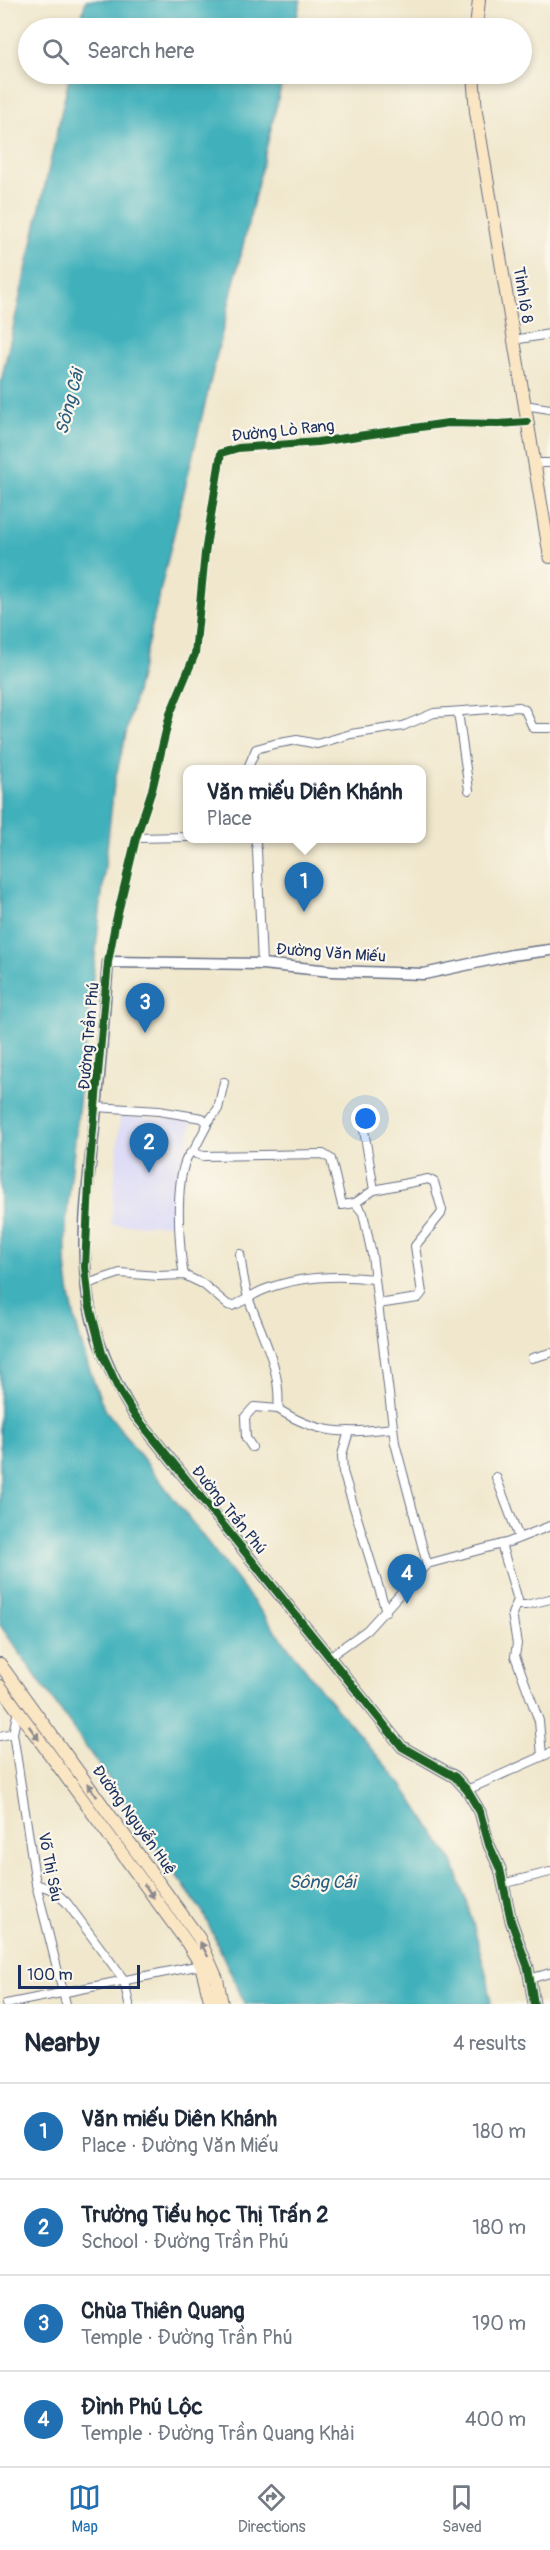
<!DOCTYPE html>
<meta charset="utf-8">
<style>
body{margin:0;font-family:Pangolin,sans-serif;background:#f6f6f7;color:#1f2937}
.scale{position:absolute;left:18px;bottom:15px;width:122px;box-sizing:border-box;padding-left:6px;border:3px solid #1b2f5e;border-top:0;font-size:16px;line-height:21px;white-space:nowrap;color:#1b2f5e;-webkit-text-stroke:4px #fbf7ec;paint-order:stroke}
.you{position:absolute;left:366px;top:1119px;width:21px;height:21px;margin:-15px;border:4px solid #fff;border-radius:50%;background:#1a73e8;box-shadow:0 0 0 9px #1a73e833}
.badge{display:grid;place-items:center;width:39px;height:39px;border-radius:50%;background:#1f6fb2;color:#fff;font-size:20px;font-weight:700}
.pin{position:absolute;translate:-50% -50px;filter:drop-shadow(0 2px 3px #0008)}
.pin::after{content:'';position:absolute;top:32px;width:21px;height:18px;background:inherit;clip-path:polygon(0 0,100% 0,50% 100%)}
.popup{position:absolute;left:183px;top:765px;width:243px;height:78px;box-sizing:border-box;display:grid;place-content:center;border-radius:12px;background:#fff;filter:drop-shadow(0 2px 4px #0005);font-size:20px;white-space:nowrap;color:#747a83}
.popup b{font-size:22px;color:#1f2937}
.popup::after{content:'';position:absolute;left:50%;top:100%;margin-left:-12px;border:12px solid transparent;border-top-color:#fff}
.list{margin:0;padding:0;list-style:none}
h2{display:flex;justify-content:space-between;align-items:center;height:78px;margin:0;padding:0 24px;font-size:26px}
h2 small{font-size:20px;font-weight:400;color:#747a83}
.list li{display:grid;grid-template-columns:39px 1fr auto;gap:18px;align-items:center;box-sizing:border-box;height:96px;padding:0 24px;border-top:2px solid #e0e1e3}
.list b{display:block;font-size:22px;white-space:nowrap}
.list p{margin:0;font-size:20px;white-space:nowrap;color:#747a83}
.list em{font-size:20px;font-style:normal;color:#747a83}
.icon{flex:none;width:33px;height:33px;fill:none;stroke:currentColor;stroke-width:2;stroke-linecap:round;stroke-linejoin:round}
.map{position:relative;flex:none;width:550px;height:2004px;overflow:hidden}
.search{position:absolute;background:#fff;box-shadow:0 3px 9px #0003;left:18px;right:18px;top:18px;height:66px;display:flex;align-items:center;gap:15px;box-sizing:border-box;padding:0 21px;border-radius:33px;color:#747a83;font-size:22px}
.sheet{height:462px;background:#fff}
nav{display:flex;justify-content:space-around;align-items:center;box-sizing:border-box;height:84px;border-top:2px solid #e0e1e3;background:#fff;font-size:16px;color:#747a83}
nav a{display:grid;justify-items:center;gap:3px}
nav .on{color:#1f6fb2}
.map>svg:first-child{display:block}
.built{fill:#d8d7f8}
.water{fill:#41b1bb;stroke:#2e708c;stroke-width:1.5}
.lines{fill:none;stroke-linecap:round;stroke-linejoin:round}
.minor-casing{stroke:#666f84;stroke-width:10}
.tertiary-casing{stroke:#666f84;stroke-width:13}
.secondary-casing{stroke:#666f84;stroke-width:14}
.minor{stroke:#fff;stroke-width:8}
.tertiary{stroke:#fff;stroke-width:10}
.secondary{stroke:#fbe6c4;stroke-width:12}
.cycleway-casing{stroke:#fbf7ec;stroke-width:11}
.cycleway{stroke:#1b5e20;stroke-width:8}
.oneway{fill:#8b8a91}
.labels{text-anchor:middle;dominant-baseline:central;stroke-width:4.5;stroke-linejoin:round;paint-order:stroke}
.street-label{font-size:16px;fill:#1b2f5e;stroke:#fbf7ec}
.water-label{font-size:18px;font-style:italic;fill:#285c7f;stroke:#fbf7ec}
</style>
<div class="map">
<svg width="550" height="2004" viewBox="0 0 550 2004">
<rect width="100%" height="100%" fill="#fbf7ec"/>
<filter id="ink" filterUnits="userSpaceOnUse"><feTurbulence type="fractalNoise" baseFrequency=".0167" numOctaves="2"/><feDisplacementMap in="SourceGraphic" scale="12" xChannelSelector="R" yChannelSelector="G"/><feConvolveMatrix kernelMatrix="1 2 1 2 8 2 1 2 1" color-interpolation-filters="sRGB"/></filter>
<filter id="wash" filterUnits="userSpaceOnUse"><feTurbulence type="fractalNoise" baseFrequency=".008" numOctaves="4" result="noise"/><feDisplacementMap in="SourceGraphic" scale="24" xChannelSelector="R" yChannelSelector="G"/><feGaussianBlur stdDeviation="1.35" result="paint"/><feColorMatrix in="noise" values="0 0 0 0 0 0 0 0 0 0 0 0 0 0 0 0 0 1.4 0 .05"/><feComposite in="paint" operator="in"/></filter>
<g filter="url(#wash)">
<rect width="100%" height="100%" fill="#f0e7cc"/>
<polygon class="built" points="120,1116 192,1121 174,1224 111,1225"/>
<g class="water">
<polygon points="86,0 301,0 294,28 79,28"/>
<path d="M70 74H284L114 784 66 1222C66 1239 65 1256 67 1273 72 1321 86 1364 104 1408L323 1692 402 1785 453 1862 469 1909 488 1981 491 2004H245L203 1913 0 1625V386Z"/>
</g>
</g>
<g filter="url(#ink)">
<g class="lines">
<g class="minor-casing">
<g id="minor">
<polyline points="513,340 550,334"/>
<polyline points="524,405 550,409"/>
<polyline points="533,463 550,463"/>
<polyline points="458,712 469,790"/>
<polyline points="247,770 256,749 274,744 297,740 317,744 351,734 403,726 434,713 519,707 525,710 533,728 550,728"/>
<polyline points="136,838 187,837"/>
<polyline points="255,838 257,850 262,964"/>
<polyline points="108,962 115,925 136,838 152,790 170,714 195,654 205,553 221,453 238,448 317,442 448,423 498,424 527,422"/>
<polyline points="96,1107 159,1111 202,1118 206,1121 207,1125 194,1150 196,1154 204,1156 323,1154 331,1159 342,1205 355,1203 374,1190 428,1179 434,1182 442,1210 441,1214 415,1246 422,1293 418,1298 378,1304"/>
<polyline points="207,1123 218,1109 224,1082"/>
<polyline points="363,1124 374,1190"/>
<polyline points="355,1203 363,1213 372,1255 395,1443 427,1564"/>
<path d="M240 1254C242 1269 244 1286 249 1300 262 1336 282 1370 278 1409 320 1436 345 1433 393 1428"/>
<path d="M184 1275C179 1252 172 1161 194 1150"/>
<path d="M87 1284 120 1273 158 1276 184 1275 203 1284 228 1305 232 1306C244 1302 254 1293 266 1289 300 1276 339 1275 374 1279"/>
<polyline points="532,1358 550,1353"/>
<polyline points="349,1431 342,1455 343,1472 386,1611"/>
<polyline points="252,1447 246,1438 245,1417 254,1407 278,1409"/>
<polyline points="496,1477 519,1538"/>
<polyline points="501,1544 518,1600 512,1614 517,1644 515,1656 539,1721 542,1756"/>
<polyline points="518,1605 526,1605 550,1599"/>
<polyline points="329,1657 367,1630 427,1564 509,1542 550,1526"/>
<polyline points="18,1710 13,1733 36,1884 66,2004"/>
<polyline points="0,1736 13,1733"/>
<polyline points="467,1790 550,1753"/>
<polyline points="36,1884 53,1890 67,1903 124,1980 129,2004"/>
<polyline points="502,1884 550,1872"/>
<polyline points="529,1979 550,1973"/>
<polyline points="6,2004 201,1965"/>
</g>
</g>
<g class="tertiary-casing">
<path id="tertiary" d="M534 2004 528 1968 511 1921 500 1869 489 1845 480 1812 467 1790 455 1777 402 1747 133 1413C113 1380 96 1343 89 1304 78 1240 90 1172 96 1108 101 1059 104 1011 108 962L262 964 331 971 424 974 512 955 550 950"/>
</g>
<g class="secondary-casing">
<g id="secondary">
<polyline points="476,28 479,0"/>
<polyline points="473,74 476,112 550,557"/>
<polyline points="0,1664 199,1938 217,1979 222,2004"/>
<polyline points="0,1686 188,1944 201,1965 211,2004"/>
</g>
</g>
<use href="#minor" class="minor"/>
<use href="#tertiary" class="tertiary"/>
<use href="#secondary" class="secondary"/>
<g class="cycleway-casing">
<polyline id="cycleway" points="527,422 498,424 448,423 317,442 238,448 221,453 205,553 195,654 170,714 152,790 136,838 115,925 108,962 90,1163 85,1267 89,1303 102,1353 118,1388 133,1413 402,1747 455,1777 467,1790 480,1812 489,1845 500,1869 511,1921 528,1968 534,2004"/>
</g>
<use href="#cycleway" class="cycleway"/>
</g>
<defs><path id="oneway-solid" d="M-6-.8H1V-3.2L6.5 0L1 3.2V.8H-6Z" transform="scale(1.5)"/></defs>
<g class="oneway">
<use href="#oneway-solid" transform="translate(34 1733) rotate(54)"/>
<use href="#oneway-solid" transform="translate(92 1790) rotate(-126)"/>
<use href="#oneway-solid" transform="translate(149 1891) rotate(54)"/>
<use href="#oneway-solid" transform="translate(204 1949) rotate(-118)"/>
</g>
</g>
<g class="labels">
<g class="street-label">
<text transform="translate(523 295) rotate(81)">Tỉnh lộ 8</text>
<text transform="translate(283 431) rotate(-6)">Đường Lò Rang</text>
<text transform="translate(331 953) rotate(4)">Đường Văn Miếu</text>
<text transform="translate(89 1036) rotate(-85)">Đường Trần Phú</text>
<text transform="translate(229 1510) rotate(51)">Đường Trần Phú</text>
<text transform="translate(134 1820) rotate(54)">Đường Nguyễn Huệ</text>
<text transform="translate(50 1867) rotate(79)">Võ Thị Sáu</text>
</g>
<g class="water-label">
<text transform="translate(70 402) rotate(-75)">Sông Cái</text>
<text x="322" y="1882">Sông Cái</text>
</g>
</g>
</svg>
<div class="scale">100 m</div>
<div class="you"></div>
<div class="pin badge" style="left:304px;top:912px">1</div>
<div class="popup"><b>Văn miếu Diên Khánh</b>Place</div>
<div class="pin badge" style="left:149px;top:1173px">2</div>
<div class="pin badge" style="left:145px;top:1033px">3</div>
<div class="pin badge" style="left:407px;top:1604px">4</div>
<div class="search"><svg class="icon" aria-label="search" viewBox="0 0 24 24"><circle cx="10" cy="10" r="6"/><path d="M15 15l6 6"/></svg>Search here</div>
</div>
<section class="sheet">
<h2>Nearby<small>4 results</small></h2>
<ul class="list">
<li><span class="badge">1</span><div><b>Văn miếu Diên Khánh</b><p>Place · Đường Văn Miếu</p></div><em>180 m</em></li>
<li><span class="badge">2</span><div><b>Trường Tiểu học Thị Trấn 2</b><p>School · Đường Trần Phú</p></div><em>180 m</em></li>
<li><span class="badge">3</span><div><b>Chùa Thiên Quang</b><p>Temple · Đường Trần Phú</p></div><em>190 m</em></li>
<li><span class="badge">4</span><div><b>Đình Phú Lộc</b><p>Temple · Đường Trần Quang Khải</p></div><em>400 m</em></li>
</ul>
</section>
<nav>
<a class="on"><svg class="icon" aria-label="map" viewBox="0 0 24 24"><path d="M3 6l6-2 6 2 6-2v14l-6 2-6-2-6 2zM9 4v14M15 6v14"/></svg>Map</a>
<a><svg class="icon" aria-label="directions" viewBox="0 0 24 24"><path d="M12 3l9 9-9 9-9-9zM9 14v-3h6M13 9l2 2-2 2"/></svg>Directions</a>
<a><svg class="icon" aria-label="saved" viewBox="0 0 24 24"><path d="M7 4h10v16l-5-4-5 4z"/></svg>Saved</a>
</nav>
